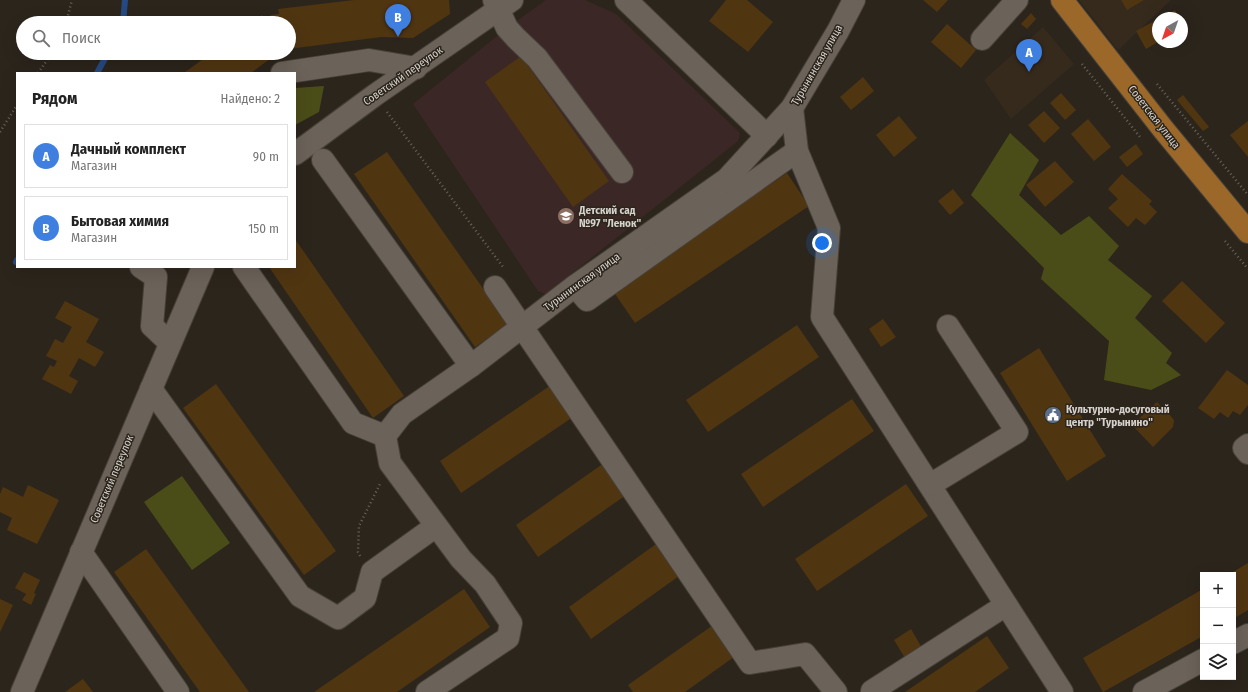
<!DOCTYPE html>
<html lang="ru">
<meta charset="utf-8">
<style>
body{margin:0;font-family:"Fira Sans Condensed",sans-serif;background:#f2f2f2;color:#222}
.controls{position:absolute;right:12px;bottom:12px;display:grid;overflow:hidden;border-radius:0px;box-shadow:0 4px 16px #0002}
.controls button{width:36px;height:36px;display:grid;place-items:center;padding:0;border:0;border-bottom:1px solid #e0e0e0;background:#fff;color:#222;font:20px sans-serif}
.compass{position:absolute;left:1152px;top:12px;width:36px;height:36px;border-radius:50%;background:#fff;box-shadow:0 4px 16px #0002;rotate:220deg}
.you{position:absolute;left:822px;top:243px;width:14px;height:14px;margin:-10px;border:3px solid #fff;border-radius:50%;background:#1a73e8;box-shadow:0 0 0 6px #1a73e833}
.badge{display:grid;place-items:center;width:26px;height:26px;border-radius:50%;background:#7f5862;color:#fff;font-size:13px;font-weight:700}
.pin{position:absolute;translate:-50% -33px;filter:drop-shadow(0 1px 2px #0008)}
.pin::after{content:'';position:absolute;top:21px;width:14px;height:12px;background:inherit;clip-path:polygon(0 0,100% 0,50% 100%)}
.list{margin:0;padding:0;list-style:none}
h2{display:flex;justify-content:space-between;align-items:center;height:52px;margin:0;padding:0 16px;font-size:17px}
h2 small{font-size:13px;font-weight:400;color:#767676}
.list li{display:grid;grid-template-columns:26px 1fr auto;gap:12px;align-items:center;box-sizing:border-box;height:64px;margin:0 8px 8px;padding:0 8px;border:1px solid #e0e0e0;border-radius:0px}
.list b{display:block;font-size:15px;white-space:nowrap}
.list p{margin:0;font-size:13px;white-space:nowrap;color:#767676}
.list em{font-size:13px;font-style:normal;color:#767676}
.icon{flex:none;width:22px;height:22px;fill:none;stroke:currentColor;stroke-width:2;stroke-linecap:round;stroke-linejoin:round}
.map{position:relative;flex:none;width:1248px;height:692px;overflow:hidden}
.search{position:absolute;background:#fff;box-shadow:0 4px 16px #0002;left:16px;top:16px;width:280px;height:44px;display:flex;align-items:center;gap:10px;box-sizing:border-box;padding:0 14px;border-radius:22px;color:#767676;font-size:15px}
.panel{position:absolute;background:#fff;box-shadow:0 4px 16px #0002;left:16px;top:72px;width:280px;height:196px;border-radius:0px}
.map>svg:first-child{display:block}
.built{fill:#362a1c}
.education{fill:#3b2826}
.green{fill:#4b4d18}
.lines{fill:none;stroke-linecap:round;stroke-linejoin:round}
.stream{stroke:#254a83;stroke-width:6}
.building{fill:#503511}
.minor-casing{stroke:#464139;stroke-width:24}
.major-casing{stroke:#464139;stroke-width:24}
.path{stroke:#6a645d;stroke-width:2.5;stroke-dasharray:1 3;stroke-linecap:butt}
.minor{stroke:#6b6259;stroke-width:22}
.major{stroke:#9b682a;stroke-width:22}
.labels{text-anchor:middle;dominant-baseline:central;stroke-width:3;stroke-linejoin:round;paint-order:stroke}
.street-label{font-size:11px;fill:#d6d1cc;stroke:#2c251c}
.poi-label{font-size:11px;font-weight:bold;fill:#d6d1cc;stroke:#2c251c;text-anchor:start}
</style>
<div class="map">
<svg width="1248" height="692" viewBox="0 0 1248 692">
<rect width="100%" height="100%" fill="#2c251c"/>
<g class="built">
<polygon points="1079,0 1171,0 1118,50"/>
<polygon points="1043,27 1074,64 1011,119 984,80"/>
</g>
<polygon class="education" points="546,0 585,0 616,14 740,133 738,141 546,294 538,291 413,104 507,28"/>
<g class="green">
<polygon points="324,86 319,112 295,125 295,88"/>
<polygon points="1010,133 1039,160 1019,195 1061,235 1089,216 1119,246 1108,260 1152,296 1135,318 1172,353 1166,363 1181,375 1151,390 1104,380 1109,341 1041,279 1044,268 971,195"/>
<polygon points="182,476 230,543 192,570 144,502"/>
</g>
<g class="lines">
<g class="stream">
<polyline points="123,23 125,0"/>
<polyline points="97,73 108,53"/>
<polyline points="16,262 17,260"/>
</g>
</g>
<g class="building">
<polygon points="354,0 449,0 450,14 413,38 381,37 289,49 289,23 251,23 262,15 266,20 271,15 279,14 278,9"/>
<polygon points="726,0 747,0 773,22 748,52 709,21"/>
<polygon points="923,0 948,0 937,12"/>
<polygon points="1121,0 1144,0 1127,10"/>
<polygon points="1175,10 1179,18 1161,18"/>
<polygon points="1031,13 1036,19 1027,29 1021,24"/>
<polygon points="1158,19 1158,42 1146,49 1136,31"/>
<polygon points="947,24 976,50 961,68 931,42"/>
<polygon points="211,53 278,53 251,73 184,73"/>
<polygon points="521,56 609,181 573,207 485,82"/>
<polygon points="863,77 874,91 851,110 840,97"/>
<polygon points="1061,93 1076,110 1065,120 1050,103"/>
<polygon points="1183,95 1209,127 1203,131 1177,100"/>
<polygon points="1044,111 1060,128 1044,143 1028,125"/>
<polygon points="899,116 917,138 894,157 876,135"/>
<polygon points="1088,119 1111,147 1094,161 1071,134"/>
<polygon points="1248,121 1248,157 1230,135"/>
<polygon points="1136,144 1143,154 1127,167 1119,157"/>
<polygon points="387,152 508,324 475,347 354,174"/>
<polygon points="1055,161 1074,182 1045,207 1026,185"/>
<polygon points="787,173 809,206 635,323 613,291"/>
<polygon points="1122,174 1152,201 1149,204 1157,212 1145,225 1136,218 1128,227 1108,208 1118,199 1108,189"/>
<polygon points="953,189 964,203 950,215 938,201"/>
<polygon points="295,239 404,396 373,418 269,267 295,267"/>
<polygon points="1182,281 1225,323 1206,343 1162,301"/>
<polygon points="65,301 99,319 86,342 104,352 95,367 79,358 69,376 78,381 71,394 42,379 50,365 54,367 57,361 46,356 55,339 63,343 72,327 55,318"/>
<polygon points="883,319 896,337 881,347 869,329"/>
<polygon points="797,325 819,357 708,432 686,400"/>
<polygon points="1039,348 1106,456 1067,481 1000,373"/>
<polygon points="1227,370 1248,385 1248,405 1240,415 1233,411 1228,418 1220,412 1214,419 1198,408"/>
<polygon points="216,384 336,551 304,575 183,408"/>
<polygon points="551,385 573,417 461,493 440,461"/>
<polygon points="852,399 874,431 763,507 741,474"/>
<polygon points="1157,402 1165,411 1161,414 1169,414 1174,420 1173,427 1153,447 1132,425"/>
<polygon points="604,463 626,495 538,557 516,525"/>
<polygon points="906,484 928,516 817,591 795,559"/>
<polygon points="28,485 59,500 37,544 7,530 12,518 0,512 0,494 3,487 23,497"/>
<polygon points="656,544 679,576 591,639 569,607"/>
<polygon points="146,549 249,692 200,692 114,572"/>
<polygon points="1248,563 1248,610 1233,619 1233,575 1228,575"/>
<polygon points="24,572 40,580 34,593 36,594 31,605 22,600 26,594 15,588"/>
<polygon points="464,589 490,627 397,692 314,692"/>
<polygon points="1203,589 1203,636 1103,692 1083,658"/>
<polygon points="0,599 13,605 0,632"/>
<polygon points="716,623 738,654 685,692 633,692 628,685"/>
<polygon points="911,629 922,648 905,658 894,640"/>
<polygon points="987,636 1009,668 975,692 905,692"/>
<polygon points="83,679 93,692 65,692"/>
</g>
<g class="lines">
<g class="minor-casing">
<g id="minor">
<polyline points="494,0 507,28 516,38 537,58 622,172"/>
<polyline points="626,0 767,136"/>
<polyline points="982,39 1017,0"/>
<polyline points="282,73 369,60 416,68"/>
<polyline points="792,108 797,151 829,228 822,317 1062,692"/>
<polyline points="295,154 375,95 512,0"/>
<polyline points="323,160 471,366"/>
<polyline points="141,267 156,277 152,326 170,343"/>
<polyline points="244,267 353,423 385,436"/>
<polyline points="575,286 587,300 797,151"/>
<polyline points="495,287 750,663 805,654 836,692"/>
<polyline points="151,389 300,596 338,618 365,598 372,572 436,526"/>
<polyline points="1248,445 1244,448 1248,453"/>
<polyline points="930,485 1017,432 948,326"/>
<polyline points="81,552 178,692"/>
<polyline points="1233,643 1248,635"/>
<polyline points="872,691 1006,605"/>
<polyline points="22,692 203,267"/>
<polyline points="427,692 508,638 511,623 485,584 461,559 390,463 385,436 402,414 471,366 575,286 727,179 792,108 838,31 854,0"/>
<polyline points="1144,692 1203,660"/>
</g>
</g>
<g class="major-casing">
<polyline id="major" points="1062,0 1163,129 1248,232"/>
</g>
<g class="path">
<polyline points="66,23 72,0"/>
<polyline points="1082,64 1140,137"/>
<polyline points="38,73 52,53"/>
<polyline points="1157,84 1248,195"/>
<polyline points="387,112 503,267"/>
<polyline points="0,132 17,105"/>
<polyline points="1225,241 1248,269"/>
<polyline points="360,556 358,552 359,526 380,484"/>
</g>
<use href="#minor" class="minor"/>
<use href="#major" class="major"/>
</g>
<defs>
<g id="school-disc" transform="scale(0.9)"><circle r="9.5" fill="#8d6e63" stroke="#2c251c"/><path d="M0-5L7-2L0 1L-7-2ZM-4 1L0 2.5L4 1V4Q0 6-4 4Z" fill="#fff"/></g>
<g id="civic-disc" transform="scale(0.9)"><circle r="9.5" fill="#5c6f8a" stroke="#2c251c"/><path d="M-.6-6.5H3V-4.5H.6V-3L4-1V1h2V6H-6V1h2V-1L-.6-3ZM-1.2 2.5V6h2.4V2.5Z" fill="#fff"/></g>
</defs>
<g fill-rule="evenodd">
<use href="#school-disc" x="566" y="216"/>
<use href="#civic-disc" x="1053" y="415"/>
</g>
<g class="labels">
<g class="street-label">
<text transform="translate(817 65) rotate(-60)">Турынинская улица</text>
<text transform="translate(403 76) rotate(-35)">Советский переулок</text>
<text transform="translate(1154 117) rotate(52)">Советская улица</text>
<text transform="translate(582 282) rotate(-36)">Турынинская улица</text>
<text transform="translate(112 479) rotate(-67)">Советский переулок</text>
</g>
<g class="poi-label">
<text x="579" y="210">Детский сад<tspan x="579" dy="13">№97 "Ленок"</tspan></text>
<text x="1066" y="409">Культурно-досуговый<tspan x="1066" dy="13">центр "Турынино"</tspan></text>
</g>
</g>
</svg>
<div class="controls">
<button>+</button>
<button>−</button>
<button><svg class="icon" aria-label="layers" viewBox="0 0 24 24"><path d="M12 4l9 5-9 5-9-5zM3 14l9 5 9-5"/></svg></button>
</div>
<svg class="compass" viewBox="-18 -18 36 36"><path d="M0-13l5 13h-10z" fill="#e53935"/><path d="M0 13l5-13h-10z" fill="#767676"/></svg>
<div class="you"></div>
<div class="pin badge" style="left:1029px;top:72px;background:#3f7fe0">A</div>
<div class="pin badge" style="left:398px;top:37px;background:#3f7fe0">B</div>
<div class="search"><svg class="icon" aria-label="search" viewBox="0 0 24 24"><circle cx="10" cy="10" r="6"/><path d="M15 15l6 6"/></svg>Поиск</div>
<section class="panel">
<h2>Рядом<small>Найдено: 2</small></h2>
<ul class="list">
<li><span class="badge" style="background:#3f7fe0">A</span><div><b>Дачный комплект</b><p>Магазин</p></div><em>90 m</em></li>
<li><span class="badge" style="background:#3f7fe0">B</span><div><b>Бытовая химия</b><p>Магазин</p></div><em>150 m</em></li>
</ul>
</section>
</div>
